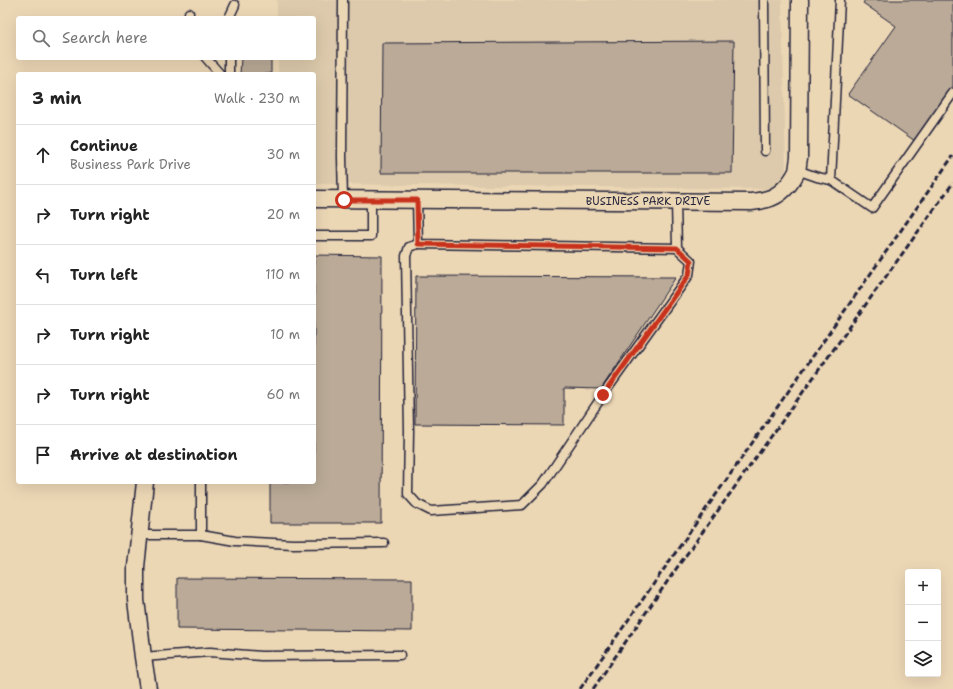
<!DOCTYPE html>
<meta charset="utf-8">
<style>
body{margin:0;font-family:"Shantell Sans",sans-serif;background:#f6f6f6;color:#222}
.controls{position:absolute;right:12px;bottom:12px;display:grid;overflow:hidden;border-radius:4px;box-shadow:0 4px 16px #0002}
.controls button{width:36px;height:36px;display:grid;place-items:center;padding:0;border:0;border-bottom:1px solid #e0e0e0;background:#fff;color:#222;font:20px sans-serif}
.stop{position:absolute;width:12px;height:12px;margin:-9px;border:3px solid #c8321e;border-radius:50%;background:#fff}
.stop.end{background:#c8321e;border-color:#fff;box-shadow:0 1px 4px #0008}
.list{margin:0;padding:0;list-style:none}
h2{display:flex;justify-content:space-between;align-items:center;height:52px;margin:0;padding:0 16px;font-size:17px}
h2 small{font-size:13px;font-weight:400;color:#767676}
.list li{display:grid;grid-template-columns:26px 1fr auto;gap:12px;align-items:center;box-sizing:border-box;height:60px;padding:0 16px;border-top:1px solid #e0e0e0}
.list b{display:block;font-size:15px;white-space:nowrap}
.list p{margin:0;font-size:13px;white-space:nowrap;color:#767676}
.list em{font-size:13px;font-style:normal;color:#767676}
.icon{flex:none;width:22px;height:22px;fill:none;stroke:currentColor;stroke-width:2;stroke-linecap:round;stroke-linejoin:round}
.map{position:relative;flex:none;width:953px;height:689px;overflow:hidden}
.search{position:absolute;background:#fff;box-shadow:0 4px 16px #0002;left:16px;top:16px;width:300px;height:44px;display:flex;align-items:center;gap:10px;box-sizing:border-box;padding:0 14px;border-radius:4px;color:#767676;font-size:15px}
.panel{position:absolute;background:#fff;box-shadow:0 4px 16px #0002;left:16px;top:72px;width:300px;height:412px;border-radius:4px}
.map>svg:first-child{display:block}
.built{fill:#ddcaac}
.building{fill:#baaa97;stroke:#22223b}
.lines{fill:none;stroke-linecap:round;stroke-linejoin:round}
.lane-casing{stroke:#22223b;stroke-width:11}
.street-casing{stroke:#22223b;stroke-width:19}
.lane{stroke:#ecd7b5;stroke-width:8}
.street{stroke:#ecd7b5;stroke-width:16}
.rail{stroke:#22223b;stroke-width:3;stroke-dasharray:6 3;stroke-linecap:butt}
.route{stroke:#c8321e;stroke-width:5}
.labels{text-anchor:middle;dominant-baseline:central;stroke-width:3;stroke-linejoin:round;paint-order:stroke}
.street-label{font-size:11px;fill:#22223b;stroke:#ecd7b5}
</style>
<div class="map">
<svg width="953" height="689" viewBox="0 0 953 689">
<rect width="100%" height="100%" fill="#ecd7b5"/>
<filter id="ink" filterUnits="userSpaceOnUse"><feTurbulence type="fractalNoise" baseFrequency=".025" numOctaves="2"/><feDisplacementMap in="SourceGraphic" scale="8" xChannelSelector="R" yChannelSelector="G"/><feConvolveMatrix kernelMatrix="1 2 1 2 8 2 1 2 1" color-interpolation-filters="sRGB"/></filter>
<g filter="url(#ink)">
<polygon class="built" points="277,0 782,0 786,171 772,189 314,184 314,74 278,74 278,58 314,58 314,18 277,18"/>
<g class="building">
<polygon points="865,0 953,0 953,86 915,141 848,94 896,26 863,3"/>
<polygon points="734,41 732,173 381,173 382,43"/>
<polygon points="241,58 271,58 271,74 240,74"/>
<polygon points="314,255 382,256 381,523 270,523 270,482 314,482"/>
<polygon points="416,276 676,277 601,389 564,388 564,425 415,424"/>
<polygon points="177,578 412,579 412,631 177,629"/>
</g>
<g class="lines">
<g class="lane-casing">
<g id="lane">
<polyline points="343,0 342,157 343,200"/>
<polyline points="764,0 765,151"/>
<polyline points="840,0 831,180 872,208 953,93"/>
<polyline points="189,13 189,18"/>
<polyline points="229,18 235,5"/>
<polyline points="206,58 220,74"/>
<polyline points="229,58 229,74"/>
<polyline points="797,170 817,177 831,180"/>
<polyline points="417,200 418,244 677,248 676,201"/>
<polyline points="314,236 371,236 371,200"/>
<polyline points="418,244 409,247 406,256 409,431 408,494 417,504 431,511 522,505 543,484 603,395 689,275 691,261 677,248"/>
<polyline points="139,535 201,535 201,482"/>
<polyline points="201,535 235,541 293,544 384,543"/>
<polyline points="143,657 210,652 261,656 400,655"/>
</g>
</g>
<g class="street-casing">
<g id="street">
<path d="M314 199 751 202C768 200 777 198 789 184 792 180 795 176 797 171 798 167 798 162 799 158L800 0"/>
<polyline points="145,482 136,567 136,600 143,657 148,689"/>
</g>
</g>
<use href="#lane" class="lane"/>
<use href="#street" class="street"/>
<g class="rail">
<polyline points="580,689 953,156"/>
<polyline points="593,689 676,569 953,183"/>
</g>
</g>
</g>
<g class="lines" filter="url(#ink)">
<polyline class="route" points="344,200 417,200 418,244 677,248 691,261 689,275 603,395"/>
</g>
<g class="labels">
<g class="street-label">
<text x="648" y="201">BUSINESS PARK DRIVE</text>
</g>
</g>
</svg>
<div class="controls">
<button>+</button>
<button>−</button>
<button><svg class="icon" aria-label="layers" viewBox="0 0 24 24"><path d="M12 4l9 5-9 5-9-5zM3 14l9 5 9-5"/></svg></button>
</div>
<div class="stop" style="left:344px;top:200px"></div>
<div class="stop end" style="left:603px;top:395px"></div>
<div class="search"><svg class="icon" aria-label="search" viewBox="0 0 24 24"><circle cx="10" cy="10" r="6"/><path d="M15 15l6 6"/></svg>Search here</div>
<section class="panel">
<h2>3 min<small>Walk · 230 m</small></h2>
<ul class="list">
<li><svg class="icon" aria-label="ahead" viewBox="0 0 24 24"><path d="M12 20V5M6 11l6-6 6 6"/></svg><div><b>Continue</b><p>Business Park Drive</p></div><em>30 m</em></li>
<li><svg class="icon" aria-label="right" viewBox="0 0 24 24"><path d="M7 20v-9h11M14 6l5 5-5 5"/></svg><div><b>Turn right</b></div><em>20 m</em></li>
<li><svg class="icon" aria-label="left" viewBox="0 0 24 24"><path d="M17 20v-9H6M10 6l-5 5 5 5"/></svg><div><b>Turn left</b></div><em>110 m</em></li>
<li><svg class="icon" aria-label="right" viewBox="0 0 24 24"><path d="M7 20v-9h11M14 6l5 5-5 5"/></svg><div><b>Turn right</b></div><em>10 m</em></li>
<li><svg class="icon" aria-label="right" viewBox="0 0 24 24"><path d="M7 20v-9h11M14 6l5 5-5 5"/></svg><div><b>Turn right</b></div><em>60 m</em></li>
<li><svg class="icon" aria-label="arrive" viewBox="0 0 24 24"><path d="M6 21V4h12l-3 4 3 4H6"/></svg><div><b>Arrive at destination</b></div></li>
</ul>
</section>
</div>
